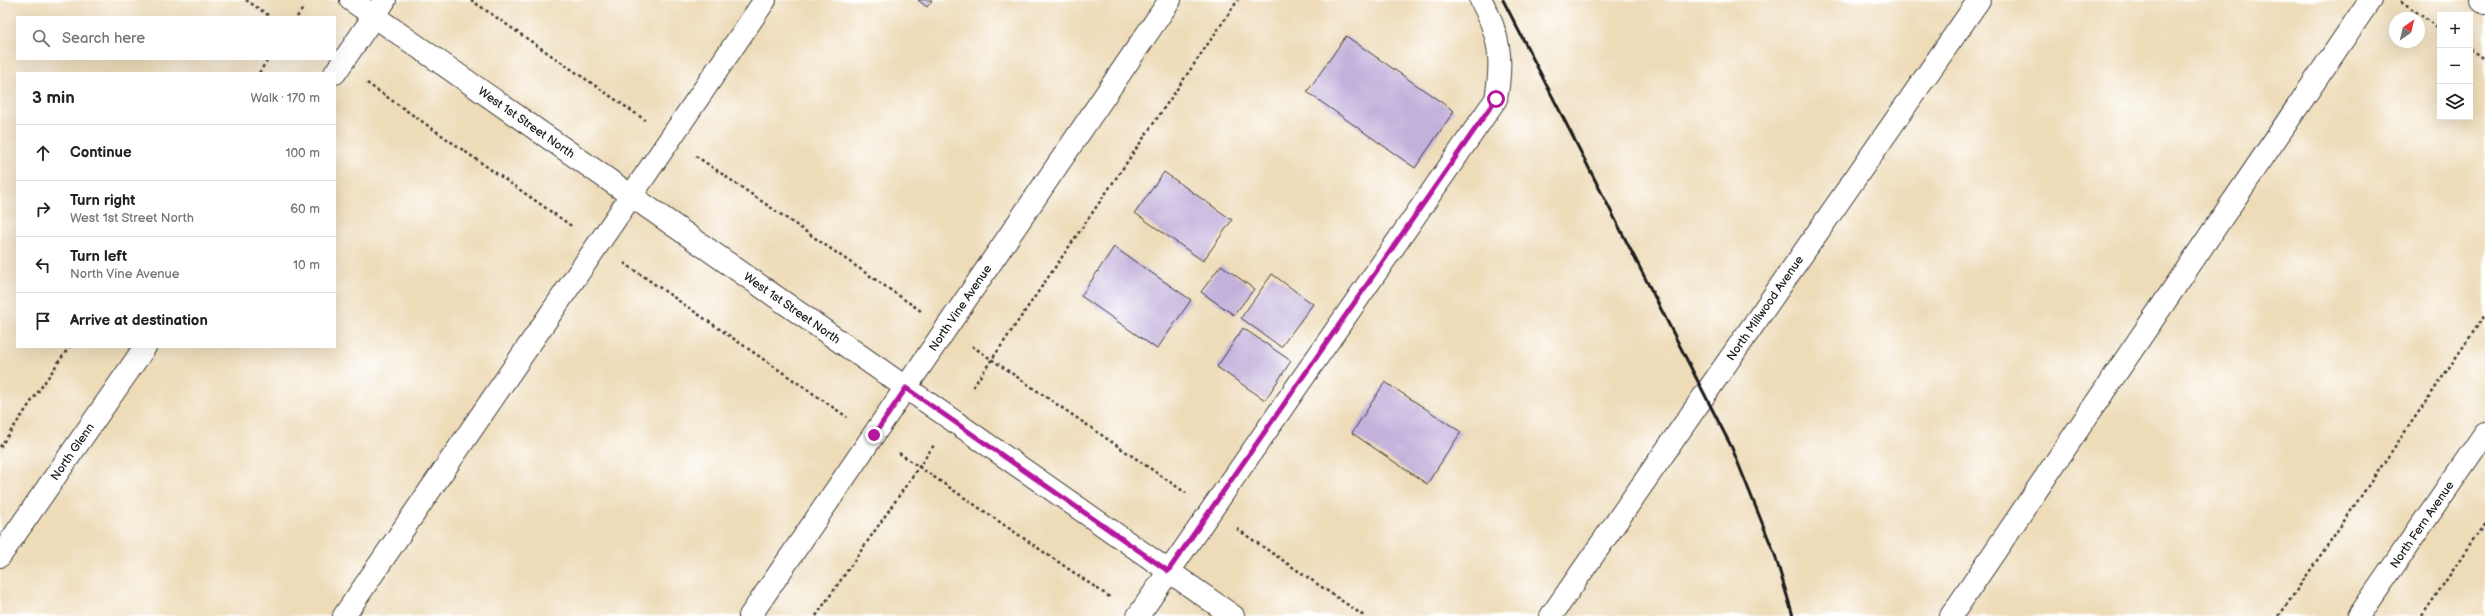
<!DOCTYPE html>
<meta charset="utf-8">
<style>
body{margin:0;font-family:"Balsamiq Sans",sans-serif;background:#f6f6f6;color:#222}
.controls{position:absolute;right:12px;top:12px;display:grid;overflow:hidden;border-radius:0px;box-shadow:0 4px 16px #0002}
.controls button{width:36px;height:36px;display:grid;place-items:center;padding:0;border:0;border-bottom:1px solid #e0e0e0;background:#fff;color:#222;font:20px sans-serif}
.compass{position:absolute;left:2389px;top:12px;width:36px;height:36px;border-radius:50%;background:#fff;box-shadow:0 4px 16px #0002;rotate:35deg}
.stop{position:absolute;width:12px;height:12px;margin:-9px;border:3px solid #b5179e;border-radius:50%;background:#fff}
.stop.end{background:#b5179e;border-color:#fff;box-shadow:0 1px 4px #0008}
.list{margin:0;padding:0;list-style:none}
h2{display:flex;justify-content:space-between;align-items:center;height:52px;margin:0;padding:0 16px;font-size:17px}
h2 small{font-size:13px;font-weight:400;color:#767676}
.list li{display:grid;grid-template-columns:26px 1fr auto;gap:12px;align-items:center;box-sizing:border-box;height:56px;padding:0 16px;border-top:1px solid #e0e0e0}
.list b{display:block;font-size:15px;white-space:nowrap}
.list p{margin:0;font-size:13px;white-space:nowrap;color:#767676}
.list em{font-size:13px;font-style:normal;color:#767676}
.icon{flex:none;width:22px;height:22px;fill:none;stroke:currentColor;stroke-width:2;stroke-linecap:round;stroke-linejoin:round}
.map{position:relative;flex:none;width:2485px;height:616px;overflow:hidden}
.search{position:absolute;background:#fff;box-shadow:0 4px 16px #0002;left:16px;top:16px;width:320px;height:44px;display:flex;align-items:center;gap:10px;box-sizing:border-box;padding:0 14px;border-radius:0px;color:#767676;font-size:15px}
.panel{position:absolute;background:#fff;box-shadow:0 4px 16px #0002;left:16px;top:72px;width:320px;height:276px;border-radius:0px}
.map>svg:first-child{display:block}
.building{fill:#c2b1db}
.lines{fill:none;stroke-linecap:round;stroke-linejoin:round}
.minor-casing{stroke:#3c3934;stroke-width:24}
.path{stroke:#3c3934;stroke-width:2.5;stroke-dasharray:3 3;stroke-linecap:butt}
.minor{stroke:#fff;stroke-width:22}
.rail{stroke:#1c1c1c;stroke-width:3}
.route{stroke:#b5179e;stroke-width:5}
.labels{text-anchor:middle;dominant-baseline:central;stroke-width:4;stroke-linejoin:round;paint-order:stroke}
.street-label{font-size:12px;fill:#1c1c1c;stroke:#fff}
</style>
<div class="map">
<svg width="2485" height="616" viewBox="0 0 2485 616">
<rect width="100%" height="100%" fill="#fff"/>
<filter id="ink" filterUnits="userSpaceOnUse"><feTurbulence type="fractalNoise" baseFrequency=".025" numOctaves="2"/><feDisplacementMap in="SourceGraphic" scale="8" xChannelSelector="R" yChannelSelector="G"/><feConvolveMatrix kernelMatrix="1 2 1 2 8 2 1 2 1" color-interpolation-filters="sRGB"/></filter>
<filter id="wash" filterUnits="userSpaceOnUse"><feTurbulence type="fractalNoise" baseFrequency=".012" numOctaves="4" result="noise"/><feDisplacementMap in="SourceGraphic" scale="16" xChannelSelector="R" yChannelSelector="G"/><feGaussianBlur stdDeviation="0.9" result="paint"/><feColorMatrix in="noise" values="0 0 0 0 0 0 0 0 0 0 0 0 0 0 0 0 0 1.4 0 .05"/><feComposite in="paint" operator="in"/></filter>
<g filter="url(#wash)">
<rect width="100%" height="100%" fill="#eedcb9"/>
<g id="blocks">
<g class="building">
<polygon points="918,0 932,0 927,7"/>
<polygon points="1346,36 1454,111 1415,168 1307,92"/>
<polygon points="1164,172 1232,220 1203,261 1135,213"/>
<polygon points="1114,247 1191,300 1157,349 1081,296"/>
<polygon points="1221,265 1254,289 1234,315 1201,292"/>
<polygon points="1272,274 1313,304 1281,347 1241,318"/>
<polygon points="1243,328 1291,361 1265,400 1217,367"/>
<polygon points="1385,382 1461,432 1427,484 1352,433"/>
</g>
</g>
</g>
<g filter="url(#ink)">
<use href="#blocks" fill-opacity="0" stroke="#3c3934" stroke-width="1"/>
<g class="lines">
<g class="minor-casing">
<g id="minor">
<path id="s1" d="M351 0 1233 616"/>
<polyline points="2482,0 2485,2"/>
<polyline points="335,73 385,0"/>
<path id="s2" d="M0 556 145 347"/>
<polyline points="344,616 765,0"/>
<path id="s3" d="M750 616 1170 0"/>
<path d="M1138 616 1496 99C1503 59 1500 36 1481 0"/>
<path id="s4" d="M1551 616 1979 0"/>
<polyline points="1951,616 2370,0"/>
<path id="s5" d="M2359 616 2485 433"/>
</g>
</g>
<g class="path">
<polyline points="246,0 271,17"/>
<polyline points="471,0 645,120"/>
<polyline points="2401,1 2440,29"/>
<polyline points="297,17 304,7"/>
<polyline points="2470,49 2485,60"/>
<polyline points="259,73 268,59"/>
<polyline points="367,83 573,227"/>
<polyline points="696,156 921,311"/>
<polyline points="624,263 847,417"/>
<polyline points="972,346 1186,493"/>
<polyline points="973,387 1238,0"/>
<polyline points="0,447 69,347"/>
<polyline points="899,453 1111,598"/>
<polyline points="1237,529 1364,616"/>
<polyline points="816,616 934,445"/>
<polyline points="2279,616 2485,315"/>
<polyline points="2422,616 2485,523"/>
</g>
<use href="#minor" class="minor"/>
<polyline class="rail" points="1503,0 1732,448 1775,555 1793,616"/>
</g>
</g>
<g class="lines" filter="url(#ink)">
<polyline class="route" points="874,435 906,388 1168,571 1496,99"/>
</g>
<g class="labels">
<g class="street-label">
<text stroke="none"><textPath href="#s1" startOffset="214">West 1st Street North</textPath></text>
<text stroke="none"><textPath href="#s1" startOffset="538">West 1st Street North</textPath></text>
<text stroke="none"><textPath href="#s3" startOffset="373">North Vine Avenue</textPath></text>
<text stroke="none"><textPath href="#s4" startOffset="375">North Millwood Avenue</textPath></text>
<text stroke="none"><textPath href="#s2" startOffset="127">North Glenn</textPath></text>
<text stroke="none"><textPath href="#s5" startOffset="111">North Fern Avenue</textPath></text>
</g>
</g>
</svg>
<div class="controls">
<button>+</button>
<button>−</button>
<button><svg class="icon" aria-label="layers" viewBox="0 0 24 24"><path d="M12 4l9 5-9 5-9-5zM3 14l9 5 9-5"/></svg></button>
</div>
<svg class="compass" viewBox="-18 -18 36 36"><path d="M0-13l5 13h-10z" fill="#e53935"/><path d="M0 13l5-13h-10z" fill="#767676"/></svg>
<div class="stop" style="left:1496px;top:99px"></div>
<div class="stop end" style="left:874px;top:435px"></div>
<div class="search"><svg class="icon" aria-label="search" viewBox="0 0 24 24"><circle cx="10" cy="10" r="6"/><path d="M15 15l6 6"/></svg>Search here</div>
<section class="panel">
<h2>3 min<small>Walk · 170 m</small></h2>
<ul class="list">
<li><svg class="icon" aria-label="ahead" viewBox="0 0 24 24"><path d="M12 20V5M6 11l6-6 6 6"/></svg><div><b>Continue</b></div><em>100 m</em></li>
<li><svg class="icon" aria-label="right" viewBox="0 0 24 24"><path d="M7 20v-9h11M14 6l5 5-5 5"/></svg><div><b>Turn right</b><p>West 1st Street North</p></div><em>60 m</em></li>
<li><svg class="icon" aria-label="left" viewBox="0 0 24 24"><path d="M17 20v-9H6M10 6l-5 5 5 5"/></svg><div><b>Turn left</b><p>North Vine Avenue</p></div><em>10 m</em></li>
<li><svg class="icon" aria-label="arrive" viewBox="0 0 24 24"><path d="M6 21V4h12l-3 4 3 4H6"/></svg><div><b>Arrive at destination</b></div></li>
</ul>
</section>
</div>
